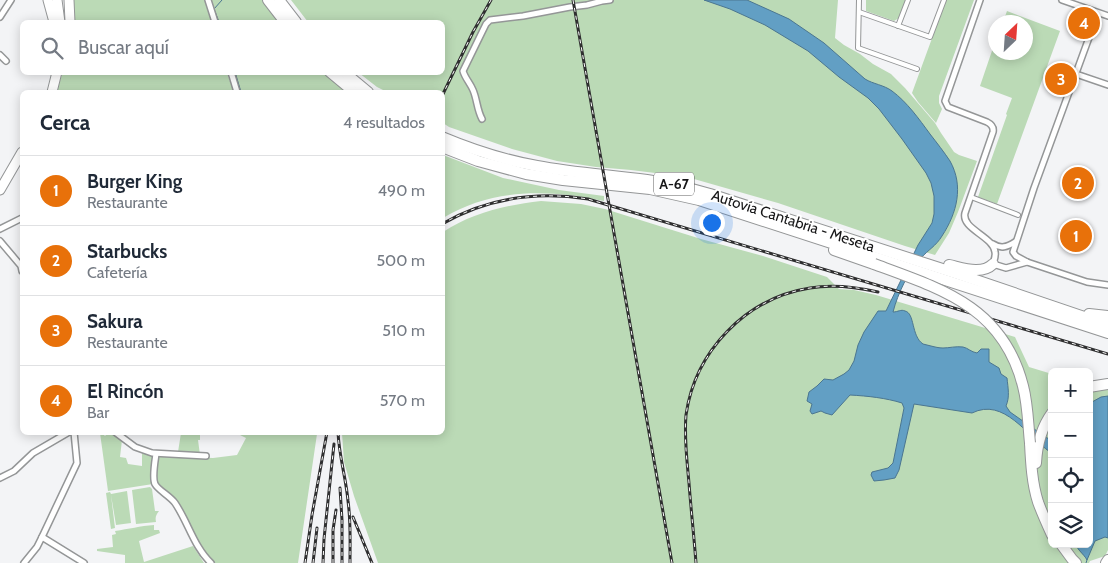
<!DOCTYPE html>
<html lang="es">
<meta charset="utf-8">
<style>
body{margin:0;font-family:Cabin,sans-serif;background:#f6f6f7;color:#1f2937}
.controls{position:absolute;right:15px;bottom:15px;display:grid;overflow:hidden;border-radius:8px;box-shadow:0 2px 12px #0003}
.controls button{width:45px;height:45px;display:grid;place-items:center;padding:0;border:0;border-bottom:1px solid #e0e1e3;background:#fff;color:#1f2937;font:25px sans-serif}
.compass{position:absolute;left:988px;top:15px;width:45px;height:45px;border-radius:50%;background:#fff;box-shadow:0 2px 12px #0003;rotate:25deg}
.you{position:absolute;left:711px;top:222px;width:18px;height:18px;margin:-12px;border:4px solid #fff;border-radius:50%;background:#1a73e8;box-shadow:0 0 0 8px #1a73e833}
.badge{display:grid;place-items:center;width:32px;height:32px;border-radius:50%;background:#387763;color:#fff;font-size:16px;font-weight:700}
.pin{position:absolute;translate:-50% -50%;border:2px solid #fff;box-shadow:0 1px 5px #0006}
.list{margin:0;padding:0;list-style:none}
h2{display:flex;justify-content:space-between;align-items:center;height:65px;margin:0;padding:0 20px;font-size:21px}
h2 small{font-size:16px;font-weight:400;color:#747a83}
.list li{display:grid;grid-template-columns:32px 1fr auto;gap:15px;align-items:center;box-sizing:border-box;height:70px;padding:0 20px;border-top:1px solid #e0e1e3}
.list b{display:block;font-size:19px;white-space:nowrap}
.list p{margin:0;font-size:16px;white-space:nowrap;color:#747a83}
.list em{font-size:16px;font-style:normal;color:#747a83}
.icon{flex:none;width:28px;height:28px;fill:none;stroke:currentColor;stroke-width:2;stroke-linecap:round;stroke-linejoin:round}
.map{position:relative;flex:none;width:1108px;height:563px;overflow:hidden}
.search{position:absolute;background:#fff;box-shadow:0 2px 12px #0003;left:20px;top:20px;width:425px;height:55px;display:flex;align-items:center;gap:12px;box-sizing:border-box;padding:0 18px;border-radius:8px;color:#747a83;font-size:19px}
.panel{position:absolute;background:#fff;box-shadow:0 2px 12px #0003;left:20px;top:90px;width:425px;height:345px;border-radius:8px}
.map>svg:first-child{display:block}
.green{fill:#bbdab6}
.water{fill:#629fc4;stroke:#4b7690}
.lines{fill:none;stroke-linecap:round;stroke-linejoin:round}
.stream{stroke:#4b7690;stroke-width:1}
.pedestrian-casing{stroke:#949697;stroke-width:6}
.minor-casing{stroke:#949697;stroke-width:8}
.trunk-casing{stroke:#949697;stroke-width:11}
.motorway-casing{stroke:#949697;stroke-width:12}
.pedestrian{stroke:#fff;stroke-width:4}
.minor{stroke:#fff;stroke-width:5}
.trunk{stroke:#fff;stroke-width:9}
.motorway{stroke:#fff;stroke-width:10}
.rail-casing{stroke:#2f2f30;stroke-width:3}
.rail{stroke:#fff;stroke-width:1;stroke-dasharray:4;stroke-linecap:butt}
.motorway-bridge-casing{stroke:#949697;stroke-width:12;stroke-linecap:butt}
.motorway-bridge{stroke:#fff;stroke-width:10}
.labels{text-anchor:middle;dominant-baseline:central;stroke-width:4;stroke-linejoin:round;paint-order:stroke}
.shield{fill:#fff;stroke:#5c5c5d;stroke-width:1}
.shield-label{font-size:14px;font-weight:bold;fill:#161617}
.street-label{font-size:15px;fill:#161617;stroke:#fff}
</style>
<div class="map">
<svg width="1108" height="563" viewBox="0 0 1108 563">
<rect width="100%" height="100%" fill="#f3f4f6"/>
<g class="green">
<polygon points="73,0 205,0 212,22 73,22 74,7"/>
<polygon points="210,0 263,0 279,22 217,22"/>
<polygon points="291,0 838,0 835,38 844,45 860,54 873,64 891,74 905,88 935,123 941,133 954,152 959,155 977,161 958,212 949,233 935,255 905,246 778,203 687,177 631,170 596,167 557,161 512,149 449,127 443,123 442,92 387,92 377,87 359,73 442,72 442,22 308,22"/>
<polygon points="866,0 906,0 899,18 894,21 866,11"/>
<polygon points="946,0 974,0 939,96 939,103 942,109 936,123 918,102 912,93"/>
<polygon points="1007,11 1060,31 997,204 978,197 1007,115 1006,114 1012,98 980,86 995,42 996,52 1026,52 1026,22 1003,22"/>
<polygon points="63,72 227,73 234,92 56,92"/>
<polygon points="233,73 324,73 346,92 239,92"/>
<path d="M443 155 503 178 559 190 604 196V201C549 189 492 188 443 218Z"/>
<path d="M541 201 581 204 605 209 701 239 763 256 827 277 839 289 854 290 876 295 1015 337 1029 367 1052 374V544H1089V393L1098 390H1108V550L1105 556 1090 561 1089 563H378L354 496 344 462 342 433 442 432 443 232C472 213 506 205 541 201Z"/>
<polygon points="314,432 317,434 298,563 215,563 207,556 176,501 159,487 156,483 155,475 157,457 159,456 213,458 237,455 246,438 236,433"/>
<polygon points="100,433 102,433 105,436 108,433 112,433 122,440 120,457 126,458 128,464 142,466 142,453 153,456 151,483 153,484 108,491"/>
<polygon points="181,433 200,433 200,440 198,440 200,455 178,452"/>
<path d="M150 487 152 489 155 511H159C156 515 155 517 156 522L136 524 132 490Z"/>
<polygon points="127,491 131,523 116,525 111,495 115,528 111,529 106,493 110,492 111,494"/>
<path d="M154 525V530H159L160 533 139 541 144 562 193 546 204 563H125V555L97 551V549L113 547 112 535 116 534 115 531C129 529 140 526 154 525Z"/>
</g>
<g class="water">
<path d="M704 0H747L789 19 824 43 865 79C873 84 884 85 892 91 907 102 919 119 930 134 937 143 944 152 950 161 964 186 957 213 942 236 936 246 928 250 921 258 908 272 898 293 893 312 898 312 901 309 905 311 915 313 911 336 923 344 926 345 928 345 931 346 935 347 939 348 943 348 949 348 956 346 963 347 968 348 971 352 977 353L981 349H989V362L999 368 1001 374 1007 378C1008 388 1010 397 1006 406L1010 412 1047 438 1051 439 1052 476 1050 452C1027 436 1004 397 972 413L914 404 899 470 895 478 884 480 874 481 871 475 872 472 888 468 893 463 904 408 902 403C886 398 868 396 850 395L832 415 825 413 821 411 812 414 810 411 812 404 807 401 809 392 817 386 824 379 833 380 844 374 849 370 854 361 858 345 864 332 878 311H886L918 245 932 223 934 214V196L931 183 926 173 902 139 879 109 868 98 839 77 808 51 765 25 730 9Z"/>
<path d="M1108 396V538L1105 537 1095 541 1087 560C1084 554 1077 550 1076 544H1089V407L1092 405V402L1101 397Z"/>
</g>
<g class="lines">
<g class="stream">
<polyline points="219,22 214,9 222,0"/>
<polyline points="235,72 241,92"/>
<polyline points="1086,563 1087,560"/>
</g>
<g class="pedestrian-casing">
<g id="pedestrian">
<polyline points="859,0 858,48 917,69"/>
<polyline points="859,12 930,37 944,0"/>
<polyline points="898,26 908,0"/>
<polyline points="971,197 1018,215"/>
</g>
</g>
<g class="minor-casing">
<g id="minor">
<polyline points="208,0 215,22"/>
<path d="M980 0 945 101 948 107 987 122C991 124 994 127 993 132L965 213C961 229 993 236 995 252 996 256 994 260 993 264L1006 268 1027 262"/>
<polyline points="1062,0 1108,16"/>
<polyline points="1098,13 1034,188 1013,252 1016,256 1027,262 1087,282 1108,285"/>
<polyline points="0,17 11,0"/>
<polyline points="0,55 6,61"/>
<polyline points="231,72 237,92"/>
<polyline points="1076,74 1108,85"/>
<path d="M482 119C477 110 477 99 473 90 470 83 465 78 463 71L486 24 490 20 523 16 570 7 587 5 602 1 610 0"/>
<polyline points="0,229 22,218"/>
<polyline points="0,241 21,266 22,271"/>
<path d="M993 244C1001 249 1007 247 1015 242"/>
<polyline points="115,432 135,447 152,453 206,456"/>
<path d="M156 454C155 461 152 478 155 484 158 490 170 496 175 503 188 522 194 547 211 563"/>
<polyline points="0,478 14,471 33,453 69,432"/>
<polyline points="42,537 84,563"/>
<polyline points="24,563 37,547 42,537 77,463 74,432"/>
</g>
</g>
<g class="trunk-casing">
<g id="trunk">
<polyline points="48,0 54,22"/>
<polyline points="57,0 60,22"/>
<polyline points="69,0 70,22"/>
<polyline points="52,92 57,72"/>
<polyline points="0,190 22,152"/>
</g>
</g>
<g class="motorway-casing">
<g id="motorway">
<polyline points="268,0 285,22"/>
<polyline points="279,0 296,22"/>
<polyline points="330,72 354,92"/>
<polyline points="344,72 368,92"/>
<path d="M442 137C473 150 504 160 537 166 573 173 610 175 647 180 668 183 689 188 710 194L958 274 1108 325"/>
<polyline points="442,147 478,161 526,174 563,180 650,189 699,200 1108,333"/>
<polyline points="834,250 874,264"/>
<path d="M949 265C963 268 982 275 993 264"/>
<polyline points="1089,314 1108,316"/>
<polyline points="1089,387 1108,384"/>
<path d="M1030 443C1031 463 1032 483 1038 502 1042 513 1047 524 1052 535"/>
<path d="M1036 463C1037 444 1041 428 1052 413"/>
<polyline points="1061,544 1072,559 1076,563"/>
<polyline points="1106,563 1108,560"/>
</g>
</g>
<use href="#pedestrian" class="pedestrian"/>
<use href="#minor" class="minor"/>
<use href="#trunk" class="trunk"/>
<use href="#motorway" class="motorway"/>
<g class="rail-casing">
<g id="rail">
<polyline points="573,0 672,563"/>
<polyline points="442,96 473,32 491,0"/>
<path d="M442 224C487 198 537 191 588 199L1108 354"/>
<path d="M338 432C339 456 346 478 348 501 351 522 350 542 350 563"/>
<polyline points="340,488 342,520 342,563"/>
<polyline points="353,517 372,563"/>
<polyline points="305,563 312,515 327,432"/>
<polyline points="313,563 317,528"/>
<polyline points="323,563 324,539 334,444"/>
<polyline points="333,563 333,530 336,510"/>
<path d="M696 563C694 536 691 510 689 483 687 461 684 438 686 415 695 351 746 298 810 288 833 284 856 287 878 292"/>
</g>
</g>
<use href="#rail" class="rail"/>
<g class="motorway-bridge-casing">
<path id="motorway-bridge" d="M874 264C942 289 1003 307 1023 386 1028 405 1028 424 1030 443"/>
</g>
<use href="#motorway-bridge" class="motorway-bridge"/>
</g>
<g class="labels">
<rect class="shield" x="654" y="172.5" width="40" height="23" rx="4"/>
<g class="shield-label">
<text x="674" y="184">A-67</text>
</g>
<g class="street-label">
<text transform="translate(793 221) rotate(18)">Autovía Cantabria - Meseta</text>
</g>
</g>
</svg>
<div class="controls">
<button>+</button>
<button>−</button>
<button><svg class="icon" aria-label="locate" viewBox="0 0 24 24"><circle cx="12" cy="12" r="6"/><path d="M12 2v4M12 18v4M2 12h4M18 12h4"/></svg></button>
<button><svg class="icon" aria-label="layers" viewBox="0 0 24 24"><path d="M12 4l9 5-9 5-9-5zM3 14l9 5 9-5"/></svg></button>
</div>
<svg class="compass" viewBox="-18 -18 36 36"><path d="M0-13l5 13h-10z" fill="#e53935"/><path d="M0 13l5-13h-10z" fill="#747a83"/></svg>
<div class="you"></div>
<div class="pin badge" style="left:1076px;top:236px;background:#e8710a">1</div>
<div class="pin badge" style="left:1078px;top:183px;background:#e8710a">2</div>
<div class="pin badge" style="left:1061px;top:79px;background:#e8710a">3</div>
<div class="pin badge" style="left:1084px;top:23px;background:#e8710a">4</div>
<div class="search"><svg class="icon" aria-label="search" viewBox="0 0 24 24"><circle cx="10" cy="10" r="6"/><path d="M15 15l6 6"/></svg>Buscar aquí</div>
<section class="panel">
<h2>Cerca<small>4 resultados</small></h2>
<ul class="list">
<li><span class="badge" style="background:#e8710a">1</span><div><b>Burger King</b><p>Restaurante</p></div><em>490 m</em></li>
<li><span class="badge" style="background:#e8710a">2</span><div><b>Starbucks</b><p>Cafetería</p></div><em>500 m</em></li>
<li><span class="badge" style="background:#e8710a">3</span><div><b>Sakura</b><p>Restaurante</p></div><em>510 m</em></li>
<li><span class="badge" style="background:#e8710a">4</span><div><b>El Rincón</b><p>Bar</p></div><em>570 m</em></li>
</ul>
</section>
</div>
